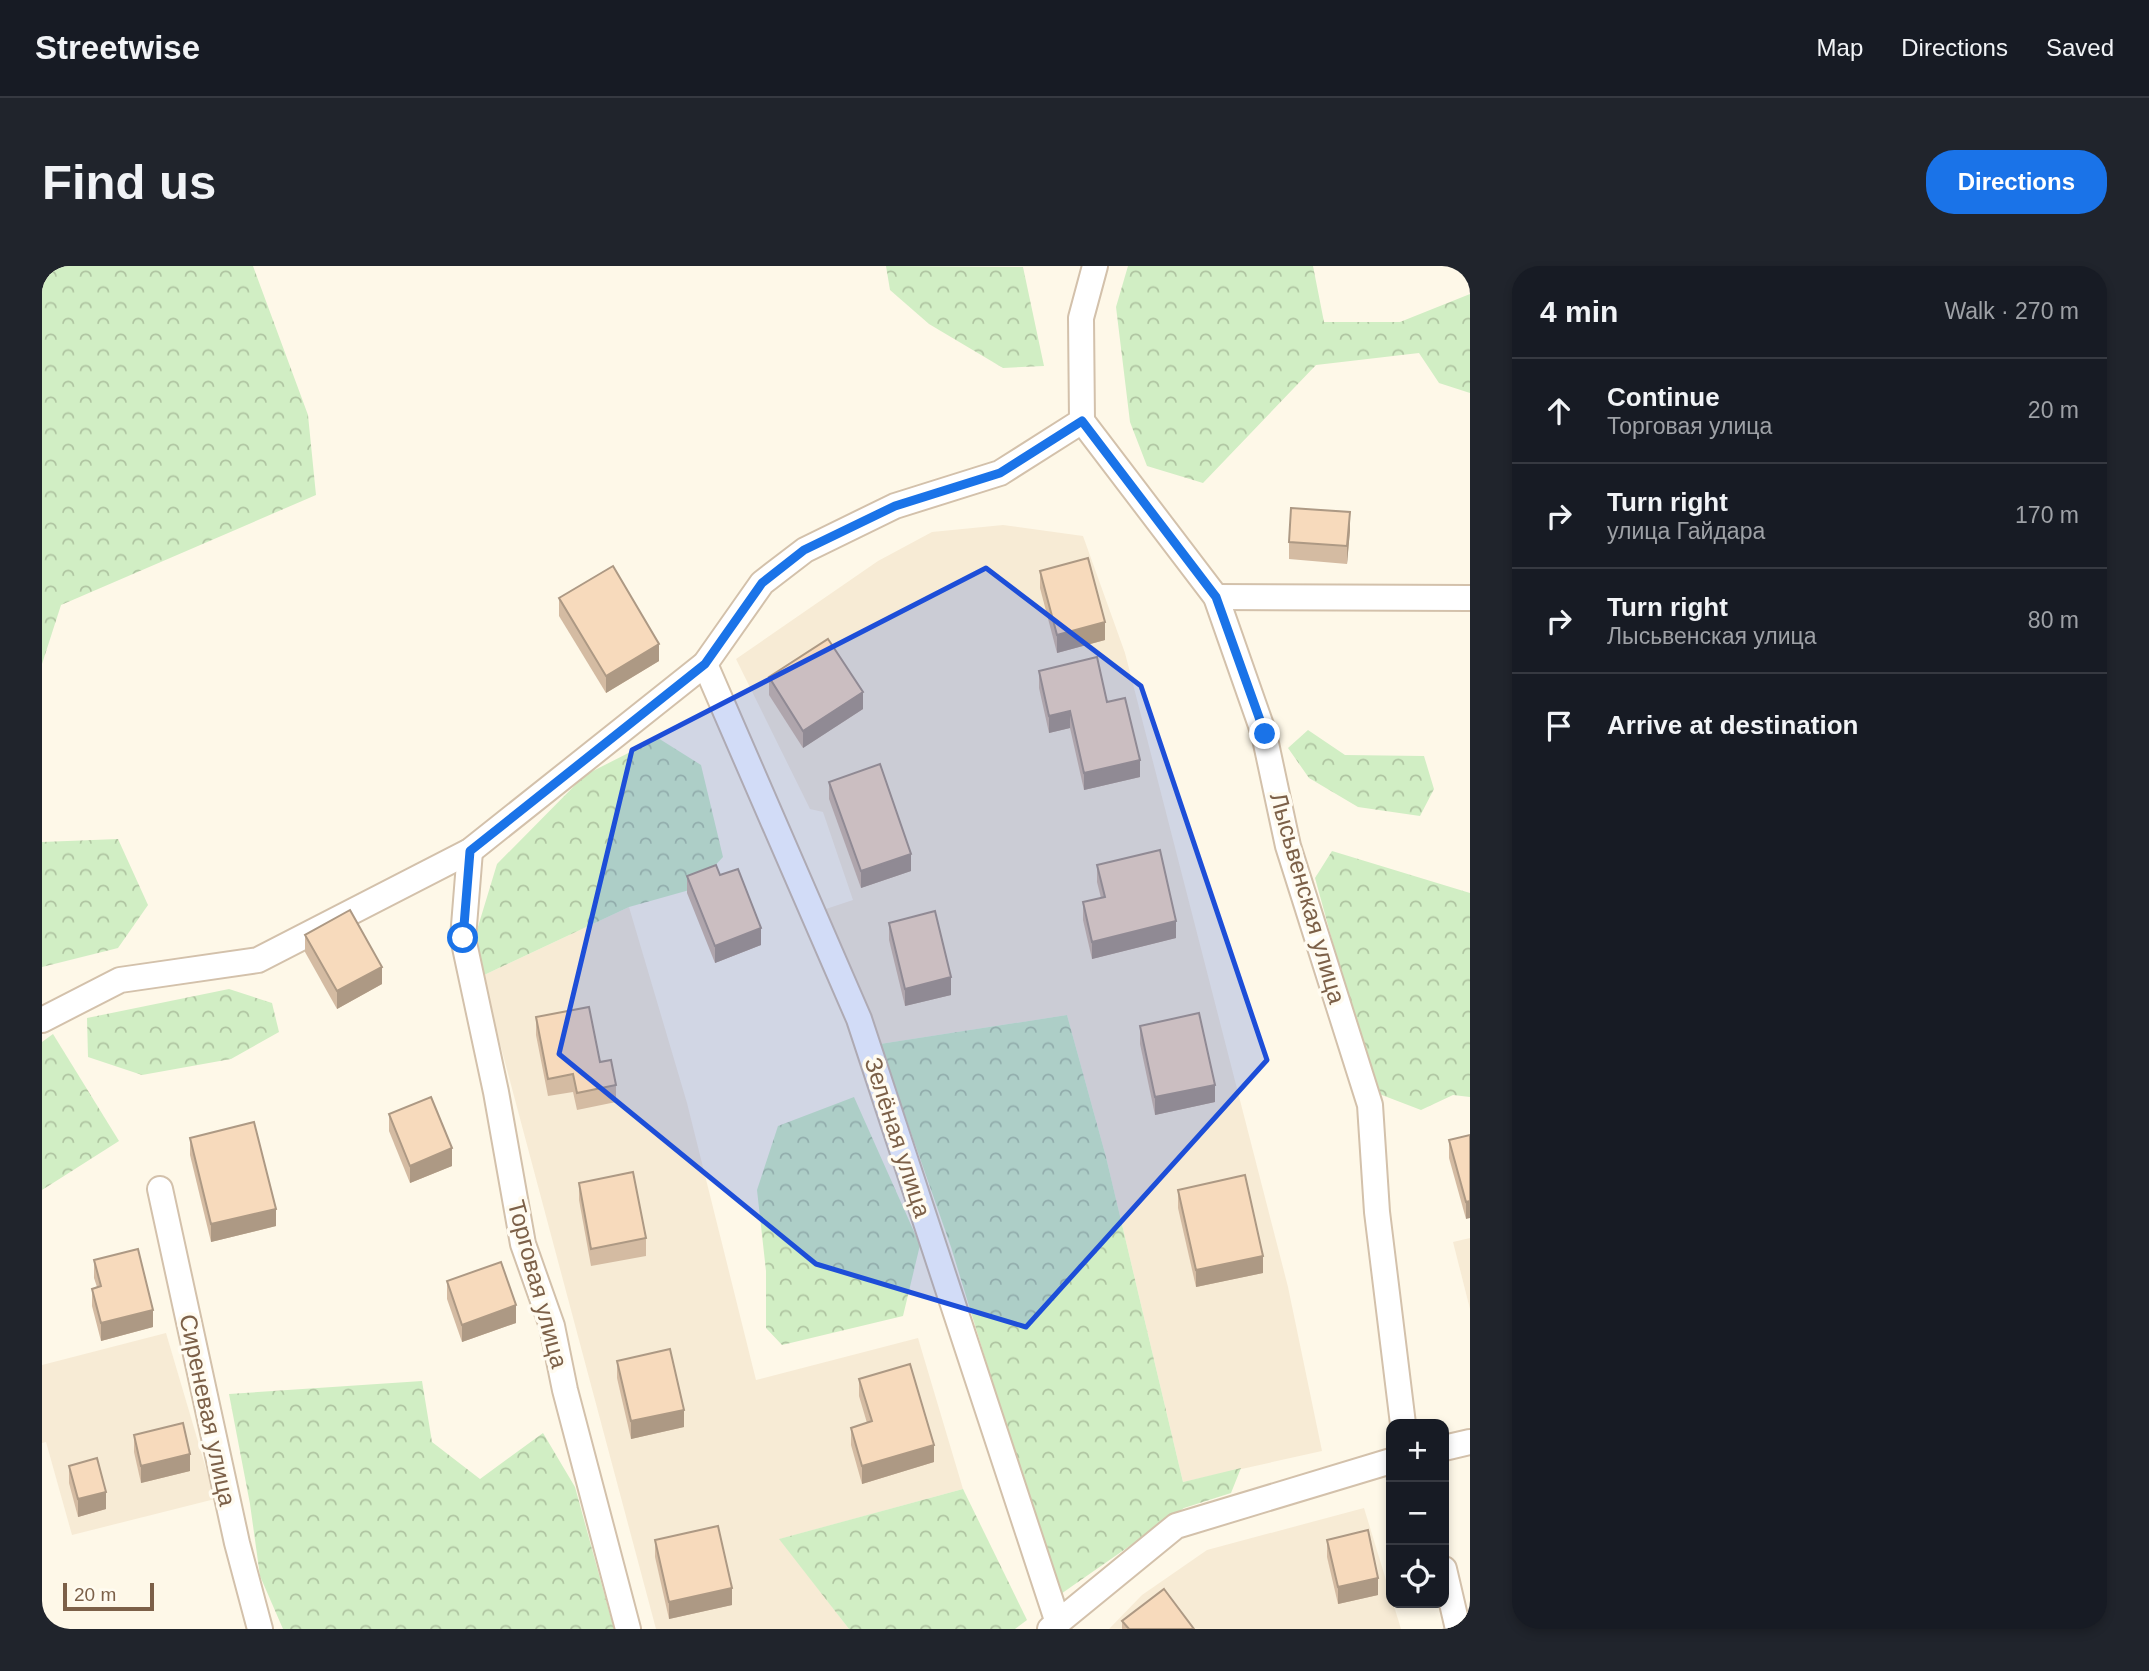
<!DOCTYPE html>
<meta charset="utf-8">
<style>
body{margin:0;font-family:Arial,sans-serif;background:#20242c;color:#f1f3f6}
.controls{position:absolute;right:21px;bottom:21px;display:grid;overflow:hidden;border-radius:14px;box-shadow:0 4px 10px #0003}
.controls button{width:63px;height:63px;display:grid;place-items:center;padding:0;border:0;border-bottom:2px solid #363941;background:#171b24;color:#f1f3f6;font:35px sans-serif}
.scale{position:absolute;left:21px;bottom:18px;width:91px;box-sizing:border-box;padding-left:7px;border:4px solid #7c6048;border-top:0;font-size:19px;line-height:24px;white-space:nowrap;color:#7c6048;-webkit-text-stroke:5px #fffbf0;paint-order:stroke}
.stop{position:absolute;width:21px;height:21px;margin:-16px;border:5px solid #1a73e8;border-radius:50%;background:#fff}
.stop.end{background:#1a73e8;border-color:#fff;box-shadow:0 2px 7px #0008}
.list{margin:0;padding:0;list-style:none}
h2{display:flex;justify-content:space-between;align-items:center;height:91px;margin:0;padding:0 28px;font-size:30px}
h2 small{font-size:23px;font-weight:400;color:#9ea1a6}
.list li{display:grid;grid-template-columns:46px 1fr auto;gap:21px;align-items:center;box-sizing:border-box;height:105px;padding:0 28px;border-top:2px solid #363941}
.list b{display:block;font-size:26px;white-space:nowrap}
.list p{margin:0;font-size:23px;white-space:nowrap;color:#9ea1a6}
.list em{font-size:23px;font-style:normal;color:#9ea1a6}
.icon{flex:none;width:38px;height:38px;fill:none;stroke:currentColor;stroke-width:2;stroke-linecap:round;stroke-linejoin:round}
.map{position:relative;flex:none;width:1428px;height:1363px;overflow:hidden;border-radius:28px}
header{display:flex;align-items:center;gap:42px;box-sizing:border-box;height:98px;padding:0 35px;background:#171b24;border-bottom:2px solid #363941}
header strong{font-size:33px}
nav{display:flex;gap:38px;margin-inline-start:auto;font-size:24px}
.intro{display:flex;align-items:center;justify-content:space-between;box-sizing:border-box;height:168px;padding:0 42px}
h1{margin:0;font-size:49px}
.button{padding:18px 32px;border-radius:28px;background:#1a73e8;color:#fff;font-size:24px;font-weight:700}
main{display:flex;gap:42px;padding:0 42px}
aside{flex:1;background:#171b24;border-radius:28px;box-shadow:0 4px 10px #0003}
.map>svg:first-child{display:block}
.residential{fill:#f7ebd5}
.forest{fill:url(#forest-crowns)}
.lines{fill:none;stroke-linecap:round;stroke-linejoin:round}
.street-casing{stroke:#d3c1ab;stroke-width:28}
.street{stroke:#fff;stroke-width:24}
.wall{fill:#d4bba2}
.shaded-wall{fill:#ad9984}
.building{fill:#f7dabc;stroke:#ad9984;stroke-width:2}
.route{stroke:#1a73e8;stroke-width:9}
.marked{fill:#1d4ed8;fill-opacity:0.2;stroke:#1d4ed8;stroke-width:5;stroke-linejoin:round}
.labels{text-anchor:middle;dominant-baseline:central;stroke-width:7;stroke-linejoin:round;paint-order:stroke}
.street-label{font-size:24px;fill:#7c6048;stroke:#fffbf0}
</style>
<header>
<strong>Streetwise</strong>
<nav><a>Map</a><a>Directions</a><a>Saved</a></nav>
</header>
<div class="intro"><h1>Find us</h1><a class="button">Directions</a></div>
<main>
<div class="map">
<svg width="1428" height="1363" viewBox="0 0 1428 1363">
<defs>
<pattern id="forest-crowns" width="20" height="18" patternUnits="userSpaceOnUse" patternTransform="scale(1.75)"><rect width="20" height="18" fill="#d1eec4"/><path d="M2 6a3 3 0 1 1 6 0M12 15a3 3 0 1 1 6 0" fill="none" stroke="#afc4a1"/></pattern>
</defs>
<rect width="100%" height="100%" fill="#fef8e8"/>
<g class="residential">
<polygon points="961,259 1041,270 1083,387 1246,1021 1280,1185 1141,1216 1064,891 1025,749 838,778 781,644 811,634 781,546 768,543 694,393 836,295 890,266"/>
<polygon points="587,641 645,837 714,1114 876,1072 921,1223 738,1273 807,1363 614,1363 440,710"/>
<polygon points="1428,972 1428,1043 1411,976"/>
<polygon points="124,1067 173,1233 30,1269 4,1176 0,1177 0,1099"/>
<polygon points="1322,1242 1359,1363 1067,1363 1100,1329 1165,1284"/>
</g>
<g class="forest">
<polygon points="0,0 211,0 266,149 274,229 19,339 0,398"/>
<polygon points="844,0 981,1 1002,100 961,102 887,58 848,24"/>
<polygon points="1086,0 1271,0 1282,56 1358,56 1428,28 1428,127 1397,117 1377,87 1274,99 1161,217 1105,200 1088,156 1074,41"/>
<polygon points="1266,464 1303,489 1382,490 1392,523 1378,550 1316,541 1267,512 1246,482"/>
<polygon points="616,472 659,499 681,591 651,623 587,641 440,710 435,664 455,598 543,509"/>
<polygon points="76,573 106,639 76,682 0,701 0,576"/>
<polygon points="1290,585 1428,627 1428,831 1411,829 1379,844 1332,826 1273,612"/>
<polygon points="187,723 230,737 237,766 189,793 100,809 46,791 45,752"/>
<polygon points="1025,749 1064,891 1141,1216 1199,1202 1189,1227 1142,1242 1016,1330 909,981 838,778"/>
<polygon points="11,768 77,875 0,924 0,776"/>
<polygon points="812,831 878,979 861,1050 740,1079 724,1062 724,1005 715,924 736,860"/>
<polygon points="380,1115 390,1176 438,1213 501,1167 533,1221 572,1363 241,1363 218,1310 208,1238 187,1128"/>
<polygon points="921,1223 985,1354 973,1363 807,1363 737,1273"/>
</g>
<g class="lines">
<g class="street-casing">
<g id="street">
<polyline points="1040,155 1174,331 1222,468 1246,580 1328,839 1335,946 1361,1158"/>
<polyline points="1174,331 1428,332"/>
<polyline points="663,398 817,753 1016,1357"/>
<polyline points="428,585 421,672 454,826 481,978 510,1060 523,1124 586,1363"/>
<polyline points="0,754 78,714 216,694 428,585 663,398 720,317 763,284 853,240 958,207 1040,155 1039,52 1053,0"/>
<polyline points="118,923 195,1277 218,1363"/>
<polyline points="1402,1182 1428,1176"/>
<polyline points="1402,1303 1416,1363"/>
<polyline points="1008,1363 1134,1260 1349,1195"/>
</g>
</g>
<use href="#street" class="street"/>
</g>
<g class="wall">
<polygon points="1308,264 1305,298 1247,293 1247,276"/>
<polygon points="998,305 1063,374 1015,387 998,322"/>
<polygon points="517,332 617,395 564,427 517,350"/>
<polygon points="997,405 1065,436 1098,511 1042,524 1028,462 1007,467 997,422"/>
<polygon points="727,411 821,443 761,482 727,429"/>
<polygon points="787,516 869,605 819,622 787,533"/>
<polygon points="1055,599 1134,672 1050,693 1041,654 1041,636 1059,632 1055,616"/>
<polygon points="678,609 719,679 673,697 645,627 645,610"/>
<polygon points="847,657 909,729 863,740 847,674"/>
<polygon points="263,669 340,718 295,743 263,686"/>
<polygon points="494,751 558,796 574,819 574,836 535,844 531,826 506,830 494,769"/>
<polygon points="1098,760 1173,836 1113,849 1098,778"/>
<polygon points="347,848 410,900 368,917 347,865"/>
<polygon points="1428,869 1424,953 1407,892 1407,874"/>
<polygon points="148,872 234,960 169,976 148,889"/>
<polygon points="537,917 604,972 604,990 549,1000 537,934"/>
<polygon points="1136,924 1221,1007 1154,1021 1136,942"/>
<polygon points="52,994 111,1061 59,1075 50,1040 50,1023 55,1021 52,1012"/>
<polygon points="405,1015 474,1057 420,1076 405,1033"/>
<polygon points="575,1095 642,1161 589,1173 575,1112"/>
<polygon points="817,1113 892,1196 820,1218 809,1179 809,1162 825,1157 817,1130"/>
<polygon points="92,1169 148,1205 99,1217 92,1186"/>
<polygon points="27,1200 64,1243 36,1251 27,1217"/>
<polygon points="613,1274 690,1339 627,1353 613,1291"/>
<polygon points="1285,1274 1336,1329 1296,1338 1285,1291"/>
<polygon points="1080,1355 1152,1363 1080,1363"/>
</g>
<g class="shaded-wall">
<polygon points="1308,246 1308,264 1305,298 1305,280"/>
<polygon points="1063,356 1063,374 1015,387 1015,369"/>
<polygon points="617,378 617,395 564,427 564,410"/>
<polygon points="821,426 821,443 761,482 761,465"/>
<polygon points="1028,445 1028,462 1007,467 1007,450"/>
<polygon points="1098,494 1098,511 1042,524 1042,507"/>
<polygon points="869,588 869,605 819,622 819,605"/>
<polygon points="1134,655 1134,672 1050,693 1050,676"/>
<polygon points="719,662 719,679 673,697 673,680"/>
<polygon points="340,701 340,718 295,743 295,725"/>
<polygon points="909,711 909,729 863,740 863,723"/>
<polygon points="1173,819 1173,836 1113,849 1113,831"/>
<polygon points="410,882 410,900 368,917 368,900"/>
<polygon points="1428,935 1428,952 1424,953 1424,936"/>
<polygon points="234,943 234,960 169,976 169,958"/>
<polygon points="1221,990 1221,1007 1154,1021 1154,1004"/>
<polygon points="474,1039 474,1057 420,1076 420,1059"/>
<polygon points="111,1044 111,1061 59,1075 59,1057"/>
<polygon points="642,1144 642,1161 589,1173 589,1155"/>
<polygon points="892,1179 892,1196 820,1218 820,1200"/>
<polygon points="148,1188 148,1205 99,1217 99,1200"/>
<polygon points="64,1226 64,1243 36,1251 36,1233"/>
<polygon points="1336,1312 1336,1329 1296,1338 1296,1321"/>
<polygon points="690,1322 690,1339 627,1353 627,1336"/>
</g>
<g class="building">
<polygon points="1249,242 1308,246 1305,280 1247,276"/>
<polygon points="1046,292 1063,356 1015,369 998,305"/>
<polygon points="571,300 617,378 564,410 517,332"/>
<polygon points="786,373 821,426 761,465 727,411"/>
<polygon points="1055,391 1065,436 1083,432 1098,494 1042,507 1028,445 1007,450 997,405"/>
<polygon points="838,498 869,588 819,605 787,516"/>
<polygon points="1118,584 1134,655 1050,676 1041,636 1063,631 1055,599"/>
<polygon points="674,599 678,609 696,603 719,662 673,680 645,610"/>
<polygon points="308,644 340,701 295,725 263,669"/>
<polygon points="893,645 909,711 863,723 847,657"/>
<polygon points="547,741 558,796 569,794 574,819 535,827 531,808 506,813 494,751"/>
<polygon points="1157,747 1173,819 1113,831 1098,760"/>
<polygon points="389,831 410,882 368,900 347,848"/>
<polygon points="212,856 234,943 169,958 148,872"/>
<polygon points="1428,869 1428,935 1424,936 1407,874"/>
<polygon points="591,906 604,972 549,983 537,917"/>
<polygon points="1203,909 1221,990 1154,1004 1136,924"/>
<polygon points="96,983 111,1044 59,1057 50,1023 59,1020 52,994"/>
<polygon points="459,996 474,1039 420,1059 405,1015"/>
<polygon points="628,1083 642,1144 589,1155 575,1095"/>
<polygon points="868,1098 892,1179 820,1200 809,1162 830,1155 817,1113"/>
<polygon points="141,1157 148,1188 99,1200 92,1169"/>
<polygon points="55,1192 64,1226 36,1233 27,1200"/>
<polygon points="676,1260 690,1322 627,1336 613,1274"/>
<polygon points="1326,1264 1336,1312 1296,1321 1285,1274"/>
<polygon points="1122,1323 1152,1363 1087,1363 1080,1355"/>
</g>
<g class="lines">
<polyline class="route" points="421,672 428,585 663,398 720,317 762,284 853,240 958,207 1040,155 1174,331 1223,468"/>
</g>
<path class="marked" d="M944 302 1099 420 1225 794 984 1061 774 998 517 788 590 484Z"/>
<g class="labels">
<g class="street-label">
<text transform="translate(1266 632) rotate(74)">Лысьвенская улица</text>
<text transform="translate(856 871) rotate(72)">Зелёная улица</text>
<text transform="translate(496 1018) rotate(75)">Торговая улица</text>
<text transform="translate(166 1144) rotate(78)">Сиреневая улица</text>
</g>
</g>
</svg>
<div class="controls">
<button>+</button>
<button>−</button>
<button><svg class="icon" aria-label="locate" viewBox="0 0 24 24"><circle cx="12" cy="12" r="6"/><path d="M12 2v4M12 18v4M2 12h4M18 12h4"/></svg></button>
</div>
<div class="scale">20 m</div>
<div class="stop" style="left:421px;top:672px"></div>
<div class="stop end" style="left:1223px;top:468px"></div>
</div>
<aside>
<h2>4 min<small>Walk · 270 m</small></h2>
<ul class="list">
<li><svg class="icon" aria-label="ahead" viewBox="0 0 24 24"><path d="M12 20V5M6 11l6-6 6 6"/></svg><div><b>Continue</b><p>Торговая улица</p></div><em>20 m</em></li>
<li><svg class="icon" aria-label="right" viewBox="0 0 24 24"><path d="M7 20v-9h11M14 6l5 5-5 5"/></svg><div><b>Turn right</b><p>улица Гайдара</p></div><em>170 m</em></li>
<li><svg class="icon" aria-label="right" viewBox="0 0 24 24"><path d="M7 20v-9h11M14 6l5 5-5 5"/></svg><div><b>Turn right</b><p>Лысьвенская улица</p></div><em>80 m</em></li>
<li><svg class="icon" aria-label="arrive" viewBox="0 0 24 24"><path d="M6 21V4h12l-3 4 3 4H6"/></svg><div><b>Arrive at destination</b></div></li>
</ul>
</aside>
</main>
